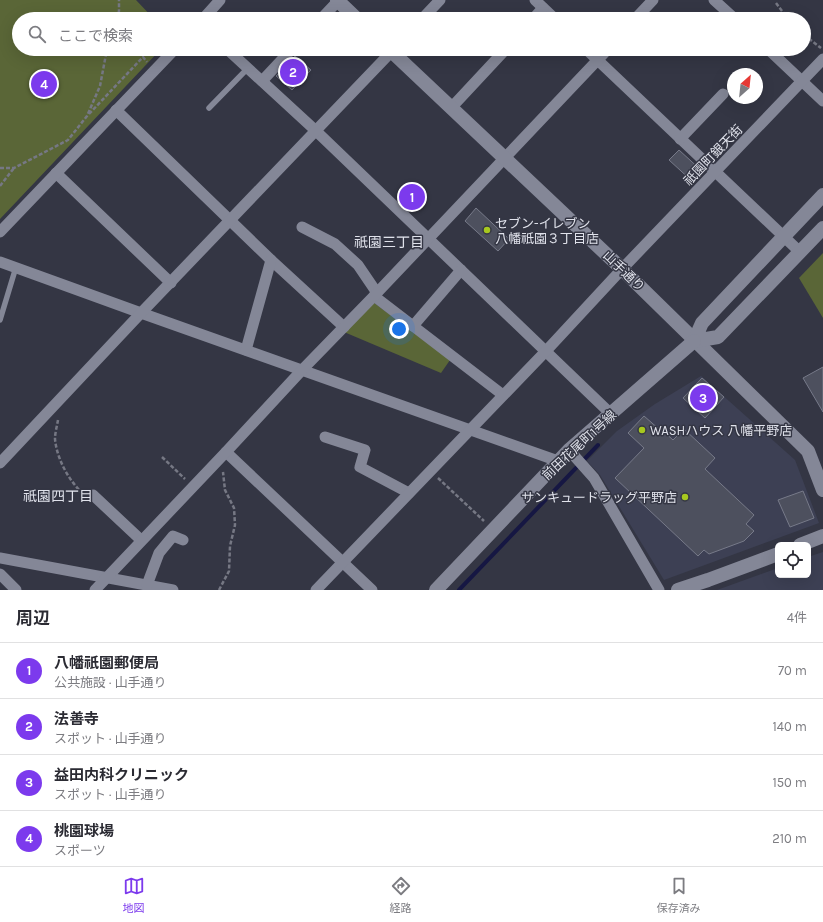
<!DOCTYPE html>
<html lang="ja">
<meta charset="utf-8">
<style>
body{margin:0;font-family:Karla,"Noto Sans JP",sans-serif;background:#f7f7f7;color:#2b2b33}
.controls{position:absolute;right:12px;bottom:12px;display:grid;overflow:hidden;border-radius:6px;box-shadow:0 4px 16px #0002}
.controls button{width:36px;height:36px;display:grid;place-items:center;padding:0;border:0;border-bottom:1px solid #e1e1e2;background:#fff;color:#2b2b33;font:20px sans-serif}
.compass{position:absolute;left:727px;top:68px;width:36px;height:36px;border-radius:50%;background:#fff;box-shadow:0 4px 16px #0002;rotate:27deg}
.you{position:absolute;left:399px;top:329px;width:14px;height:14px;margin:-10px;border:3px solid #fff;border-radius:50%;background:#1a73e8;box-shadow:0 0 0 6px #1a73e833}
.badge{display:grid;place-items:center;width:26px;height:26px;border-radius:50%;background:#7c3aed;color:#fff;font-size:13px;font-weight:700}
.pin{position:absolute;translate:-50% -50%;border:2px solid #fff;box-shadow:0 1px 4px #0006}
.list{margin:0;padding:0;list-style:none}
h2{display:flex;justify-content:space-between;align-items:center;height:52px;margin:0;padding:0 16px;font-size:17px}
h2 small{font-size:13px;font-weight:400;color:#7c7c81}
.list li{display:grid;grid-template-columns:26px 1fr auto;gap:12px;align-items:center;box-sizing:border-box;height:56px;padding:0 16px;border-top:1px solid #e1e1e2}
.list b{display:block;font-size:15px;white-space:nowrap}
.list p{margin:0;font-size:13px;white-space:nowrap;color:#7c7c81}
.list em{font-size:13px;font-style:normal;color:#7c7c81}
.icon{flex:none;width:22px;height:22px;fill:none;stroke:currentColor;stroke-width:2;stroke-linecap:round;stroke-linejoin:round}
.map{position:relative;flex:none;width:823px;height:590px;overflow:hidden}
.search{position:absolute;background:#fff;box-shadow:0 4px 16px #0002;left:12px;right:12px;top:12px;height:44px;display:flex;align-items:center;gap:10px;box-sizing:border-box;padding:0 14px;border-radius:22px;color:#7c7c81;font-size:15px}
.sheet{height:276px;background:#fff}
nav{display:flex;justify-content:space-around;align-items:center;box-sizing:border-box;height:56px;border-top:1px solid #e1e1e2;background:#fff;font-size:11px;color:#7c7c81}
nav a{display:grid;justify-items:center;gap:2px}
nav .on{color:#7c3aed}
.map>svg:first-child{display:block}
.built{fill:#3d4054}
.green{fill:#5a6637}
.lines{fill:none;stroke-linecap:round;stroke-linejoin:round}
.stream{stroke:#161743;stroke-width:4}
.building{fill:#4d505e;stroke:#777a89}
.path{stroke:#767884;stroke-width:2.5;stroke-dasharray:4 2;stroke-linecap:butt}
.service{stroke:#848797;stroke-width:5.5}
.minor{stroke:#848797;stroke-width:11}
.tertiary{stroke:#848797;stroke-width:14}
.poi-dot{fill:#a7c81f;stroke:#343644;stroke-width:1.5}
.labels{text-anchor:middle;dominant-baseline:central;stroke-width:3;stroke-linejoin:round;paint-order:stroke}
.street-label{font-size:13px;fill:#e0e2eb;stroke:#343644}
.poi-label{font-size:13px;fill:#e0e2eb;stroke:#343644;text-anchor:start}
.neighbourhood-label{font-size:14px;fill:#e0e2eb;stroke:#343644}
</style>
<div class="map">
<svg width="823" height="590" viewBox="0 0 823 590">
<rect width="100%" height="100%" fill="#343644"/>
<g class="built">
<polygon points="701,376 795,460 819,523 664,580 600,475 587,461 617,431 655,404"/>
<polygon points="823,552 823,590 717,590 778,568 778,575 808,575 808,557"/>
</g>
<g class="green">
<polygon points="0,0 136,0 154,19 19,19 19,49 161,49 0,219"/>
<polygon points="823,253 823,318 799,278"/>
<polygon points="373,302 450,360 441,373 344,332"/>
</g>
<g class="lines">
<polyline class="stream" points="459,590 598,445"/>
</g>
<g class="building">
<polygon points="295,56 311,70 292,90 276,76"/>
<polygon points="679,150 703,172 693,182 669,160"/>
<polygon points="476,208 509,239 498,251 465,221"/>
<polygon points="823,367 823,412 803,378"/>
<polygon points="702,378 724,397 705,418 683,398"/>
<polygon points="644,416 660,430 661,429 673,440 684,429 715,458 705,469 754,515 746,524 754,531 744,541 709,554 704,550 698,556 615,478 644,448 628,433"/>
<polygon points="803,491 814,518 790,527 778,500"/>
</g>
<g class="lines">
<g class="path">
<polyline points="776,3 788,19"/>
<polyline points="117,19 119,11 119,0"/>
<polyline points="708,19 713,14"/>
<polyline points="804,35 821,48"/>
<polyline points="89,114 143,57 147,62"/>
<polyline points="0,168 14,168 68,140 87,116 100,86 107,49"/>
<polyline points="0,186 14,168"/>
<path d="M58 420C57 426 55 433 55 439 57 459 68 479 82 493"/>
<polyline points="162,457 185,479"/>
<polyline points="438,478 484,521"/>
<polyline points="219,590 229,571 230,546 235,525 234,508 225,490 223,472"/>
</g>
<g class="service">
<polyline points="209,108 248,68"/>
<polyline points="0,320 16,267"/>
</g>
<g class="minor">
<polyline points="535,0 555,19"/>
<polyline points="714,0 735,19"/>
<polyline points="203,19 220,0"/>
<polyline points="321,19 338,1"/>
<polyline points="422,19 440,0"/>
<polyline points="533,19 543,8"/>
<polyline points="635,19 653,0"/>
<polyline points="227,49 315,130 611,414"/>
<polyline points="586,49 800,252"/>
<polyline points="768,49 823,101"/>
<polyline points="262,81 292,49"/>
<polyline points="451,108 506,49"/>
<polyline points="116,110 271,260 344,327"/>
<polyline points="680,139 723,94"/>
<polyline points="56,173 171,283"/>
<polyline points="302,227 335,244 358,265 377,293"/>
<polyline points="0,232 175,49"/>
<polyline points="0,262 141,313 558,461"/>
<polyline points="374,296 503,395"/>
<polyline points="413,326 461,270"/>
<polyline points="246,350 271,260"/>
<polyline points="325,437 365,450 360,467 409,493"/>
<polyline points="569,450 594,478 659,590"/>
<polyline points="226,452 372,590"/>
<polyline points="0,463 141,313 394,49"/>
<polyline points="93,495 141,540"/>
<polyline points="0,558 173,590"/>
<polyline points="0,574 16,590"/>
<polyline points="147,585 159,553 173,536 183,540"/>
<polyline points="95,590 226,452 302,370 374,296 608,49"/>
<polyline points="316,590 546,351 622,269 823,59"/>
</g>
<g class="tertiary">
<polyline points="337,0 357,19"/>
<polyline points="389,49 622,269 808,451 823,490"/>
<polyline points="823,195 702,323 694,341 718,337 823,228"/>
<polyline points="800,545 823,536"/>
<polyline points="436,590 569,450 694,341"/>
<polyline points="678,590 708,580 778,554"/>
</g>
</g>
<g class="poi-dot">
<circle cx="487" cy="230" r="4"/>
<circle cx="642" cy="430" r="4"/>
<circle cx="685" cy="497" r="4"/>
</g>
<g class="labels">
<g class="street-label">
<text transform="translate(713 155) rotate(-46)">祇園町銀天街</text>
<text transform="translate(624 271) rotate(44)">山手通り</text>
<text transform="translate(579 445) rotate(-43)">前田花尾町1号線</text>
</g>
<g class="poi-label">
<text x="495" y="223">セブン-イレブン<tspan x="495" dy="15">八幡祇園３丁目店</tspan></text>
<text x="650" y="430">WASHハウス 八幡平野店</text>
<text x="677" y="497" text-anchor="end">サンキュードラッグ平野店</text>
</g>
<g class="neighbourhood-label">
<text x="389" y="242">祇園三丁目</text>
<text x="58" y="496">祇園四丁目</text>
</g>
</g>
</svg>
<div class="controls">
<button><svg class="icon" aria-label="locate" viewBox="0 0 24 24"><circle cx="12" cy="12" r="6"/><path d="M12 2v4M12 18v4M2 12h4M18 12h4"/></svg></button>
</div>
<svg class="compass" viewBox="-18 -18 36 36"><path d="M0-13l5 13h-10z" fill="#e53935"/><path d="M0 13l5-13h-10z" fill="#7c7c81"/></svg>
<div class="you"></div>
<div class="pin badge" style="left:412px;top:197px">1</div>
<div class="pin badge" style="left:293px;top:72px">2</div>
<div class="pin badge" style="left:703px;top:398px">3</div>
<div class="pin badge" style="left:44px;top:84px">4</div>
<div class="search"><svg class="icon" aria-label="search" viewBox="0 0 24 24"><circle cx="10" cy="10" r="6"/><path d="M15 15l6 6"/></svg>ここで検索</div>
</div>
<section class="sheet">
<h2>周辺<small>4件</small></h2>
<ul class="list">
<li><span class="badge">1</span><div><b>八幡祇園郵便局</b><p>公共施設 · 山手通り</p></div><em>70 m</em></li>
<li><span class="badge">2</span><div><b>法善寺</b><p>スポット · 山手通り</p></div><em>140 m</em></li>
<li><span class="badge">3</span><div><b>益田内科クリニック</b><p>スポット · 山手通り</p></div><em>150 m</em></li>
<li><span class="badge">4</span><div><b>桃園球場</b><p>スポーツ</p></div><em>210 m</em></li>
</ul>
</section>
<nav>
<a class="on"><svg class="icon" aria-label="map" viewBox="0 0 24 24"><path d="M3 6l6-2 6 2 6-2v14l-6 2-6-2-6 2zM9 4v14M15 6v14"/></svg>地図</a>
<a><svg class="icon" aria-label="directions" viewBox="0 0 24 24"><path d="M12 3l9 9-9 9-9-9zM9 14v-3h6M13 9l2 2-2 2"/></svg>経路</a>
<a><svg class="icon" aria-label="saved" viewBox="0 0 24 24"><path d="M7 4h10v16l-5-4-5 4z"/></svg>保存済み</a>
</nav>
